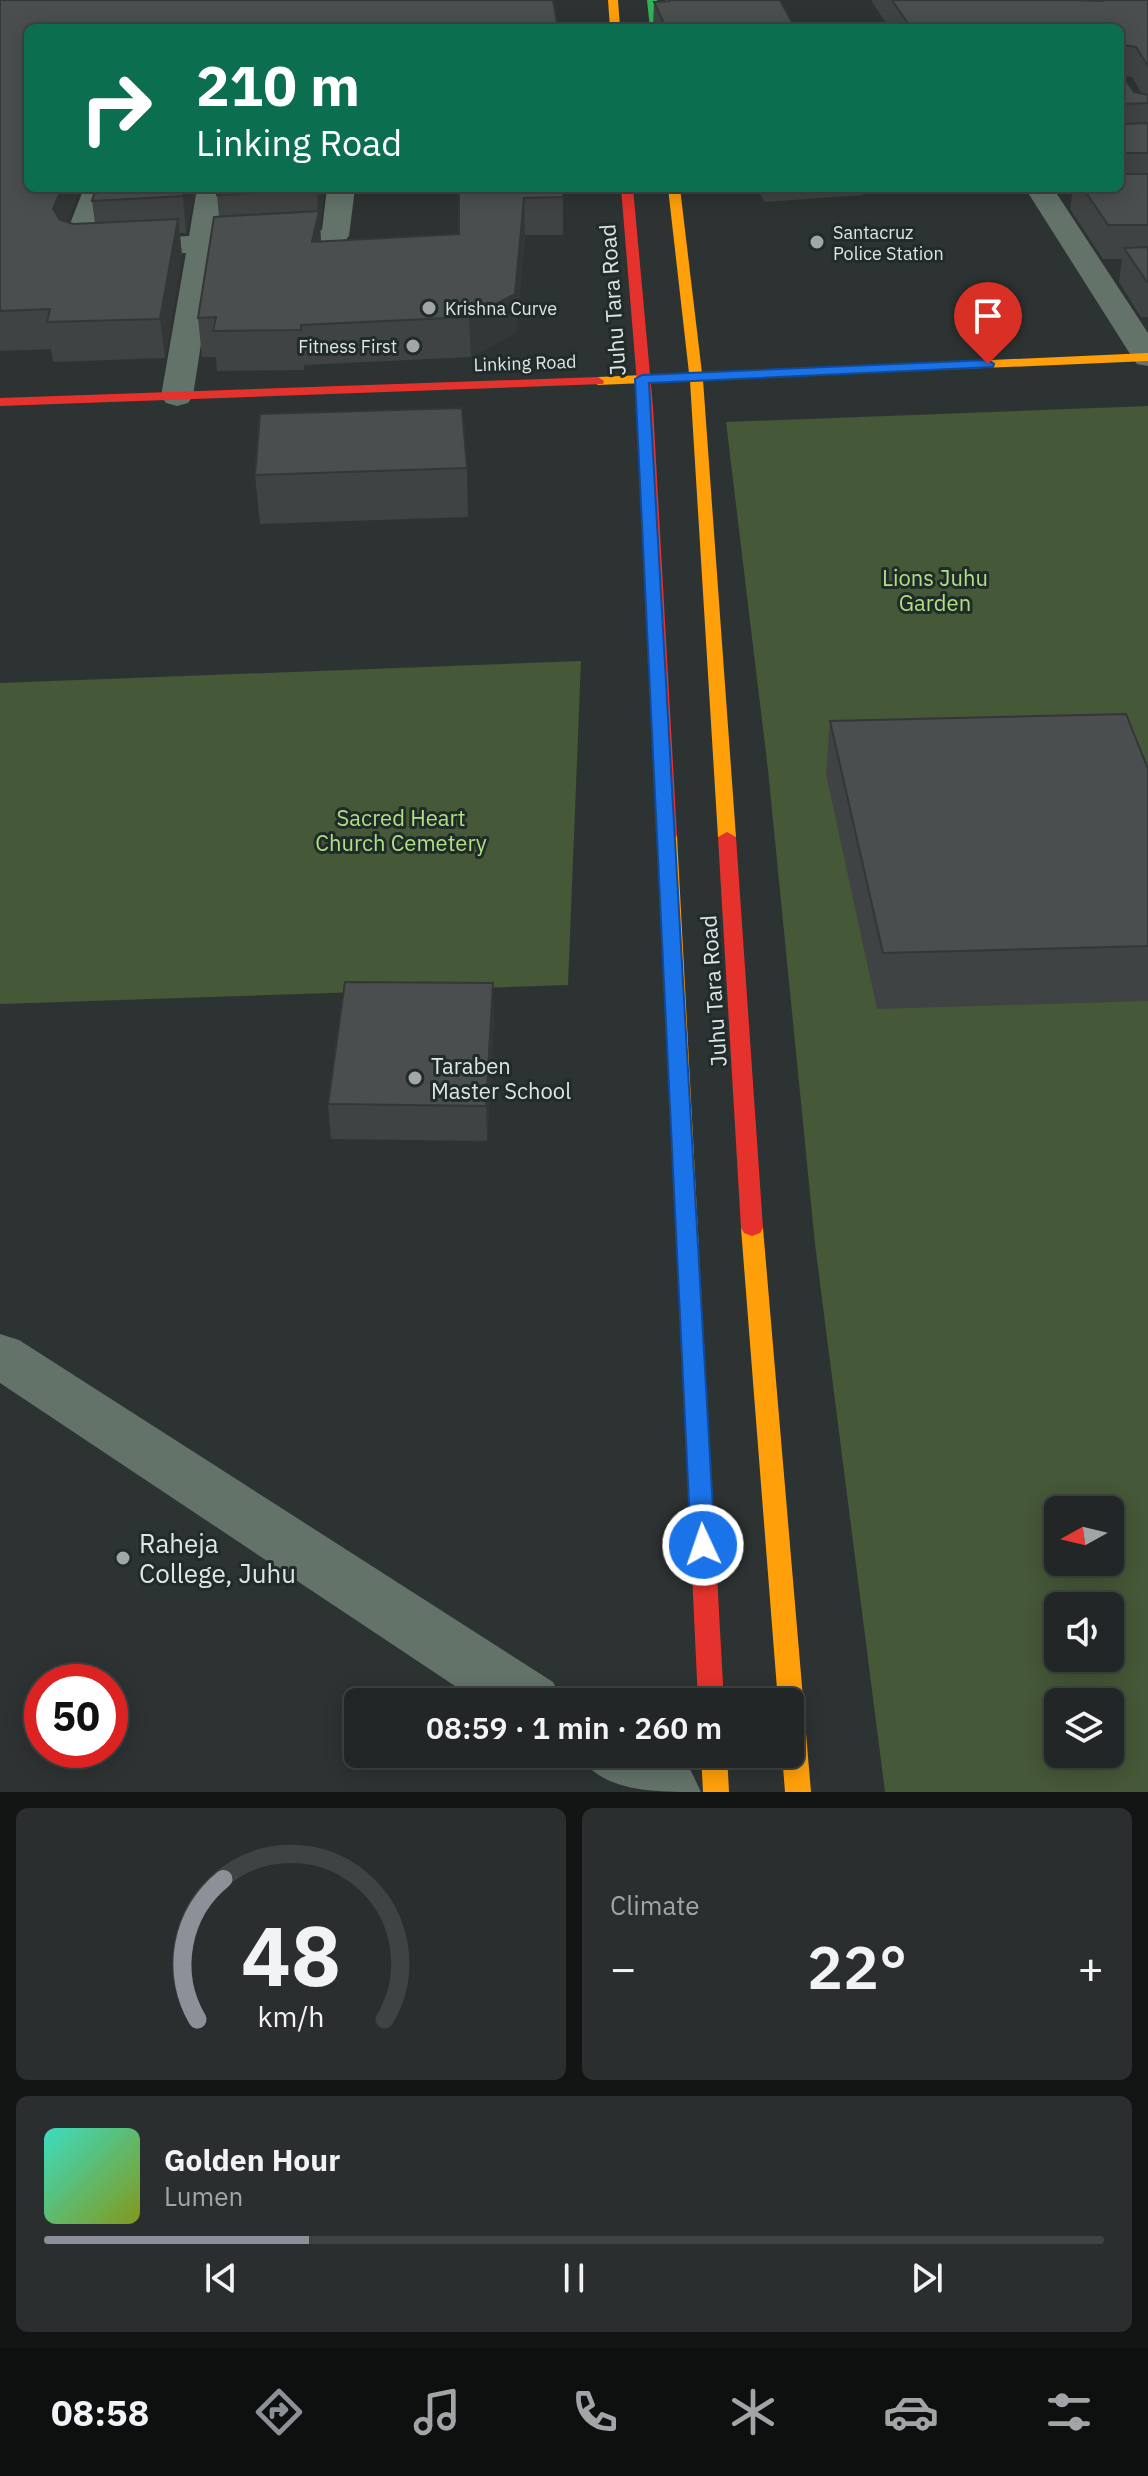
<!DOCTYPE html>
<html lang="en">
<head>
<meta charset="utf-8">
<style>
  body { margin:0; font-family:"IBM Plex Sans",sans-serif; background:#2a2e2e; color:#f1f3f6; height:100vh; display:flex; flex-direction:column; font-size:30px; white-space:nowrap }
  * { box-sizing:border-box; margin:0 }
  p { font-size:26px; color:#a2a5a7 }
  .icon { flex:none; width:44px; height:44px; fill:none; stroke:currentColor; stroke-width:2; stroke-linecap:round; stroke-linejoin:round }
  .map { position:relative; height:1792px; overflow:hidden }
  .drawer { display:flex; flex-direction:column; gap:16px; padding:16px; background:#131515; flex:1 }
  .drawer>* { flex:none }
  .hud { position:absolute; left:24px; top:24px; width:1100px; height:168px; border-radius:12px; box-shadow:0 4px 20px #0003,0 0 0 2px #3f4343; background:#0b6e4f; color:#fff; overflow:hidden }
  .needle { width:52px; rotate:262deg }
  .tools { position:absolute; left:1044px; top:1496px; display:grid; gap:16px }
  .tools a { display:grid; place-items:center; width:80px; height:80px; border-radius:12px; background:#222626; box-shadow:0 4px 20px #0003,0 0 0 2px #3f4343; font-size:40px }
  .speed { position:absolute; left:24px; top:1664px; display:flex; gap:16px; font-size:40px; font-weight:700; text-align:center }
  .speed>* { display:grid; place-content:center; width:104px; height:104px; border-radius:50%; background:#222626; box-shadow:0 4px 20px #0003,0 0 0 2px #3f4343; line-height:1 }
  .speed .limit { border:12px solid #d22; background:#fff; color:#111 }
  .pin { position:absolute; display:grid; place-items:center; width:68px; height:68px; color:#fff; margin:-82px -34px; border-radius:50% 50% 50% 0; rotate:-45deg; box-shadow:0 0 8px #0007 }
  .pin .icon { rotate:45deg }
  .me { position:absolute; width:88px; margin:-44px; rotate:357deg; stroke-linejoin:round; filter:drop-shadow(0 0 6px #0008) }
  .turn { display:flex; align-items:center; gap:28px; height:168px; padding:0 40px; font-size:36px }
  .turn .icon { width:104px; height:104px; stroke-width:2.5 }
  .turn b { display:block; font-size:56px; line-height:68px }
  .big { font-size:60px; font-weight:600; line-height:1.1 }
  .drawer .card { flex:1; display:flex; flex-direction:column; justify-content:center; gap:12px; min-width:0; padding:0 28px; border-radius:12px; background:#2a2e2e }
  .drawer .dial { align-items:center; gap:0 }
  .dial svg { height:208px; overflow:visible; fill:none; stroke:#3f4343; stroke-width:7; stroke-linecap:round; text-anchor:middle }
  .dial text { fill:#f1f3f6; stroke:none }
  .song { display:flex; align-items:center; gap:24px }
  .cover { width:96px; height:96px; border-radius:12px; background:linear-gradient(135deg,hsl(170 70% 55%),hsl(70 70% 35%)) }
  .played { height:8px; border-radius:4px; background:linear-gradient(90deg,#8c9099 25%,#3f4343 25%) }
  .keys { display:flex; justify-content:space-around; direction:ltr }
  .heat { display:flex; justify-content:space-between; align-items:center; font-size:44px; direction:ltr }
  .drawer .tiles { flex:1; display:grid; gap:16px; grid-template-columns:1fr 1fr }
  .card:last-child { grid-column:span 2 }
  .trip { position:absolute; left:344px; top:1688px; width:460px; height:80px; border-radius:12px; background:#222626; box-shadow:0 4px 20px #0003,0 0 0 2px #3f4343; font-weight:600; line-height:80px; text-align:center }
  .tabs { display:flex; height:128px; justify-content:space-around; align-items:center; background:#0e0f0f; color:#a2a5a7 }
  .tabs .icon { width:56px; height:56px }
  .tabs .on { color:#8c9099 }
  .tabs b { font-size:36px; color:#f1f3f6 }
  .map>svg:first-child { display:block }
  .green { fill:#455837; fill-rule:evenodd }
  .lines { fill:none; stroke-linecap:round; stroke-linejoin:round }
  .street { fill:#637369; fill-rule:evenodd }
  .fast { fill:#30b455; fill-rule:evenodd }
  .slow { fill:#ff9f0a; fill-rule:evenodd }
  .jam { fill:#e5322d; fill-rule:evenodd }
  .wall { fill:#404343; fill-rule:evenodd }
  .shaded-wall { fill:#343737 }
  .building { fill:#4a4e4e; stroke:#343737; stroke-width:2 }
  .route { fill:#1a73e8; stroke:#114b97; stroke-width:2 }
  .poi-dot { fill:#a1a7a6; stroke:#212b29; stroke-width:3 }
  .labels { text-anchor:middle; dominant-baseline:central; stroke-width:6; stroke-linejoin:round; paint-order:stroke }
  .far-poi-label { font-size:18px; fill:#dfe5e4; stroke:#212b29; text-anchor:start }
  .far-street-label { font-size:18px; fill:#dfe5e4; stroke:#212b29 }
  .street-label { font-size:22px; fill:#dfe5e4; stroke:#212b29 }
  .park-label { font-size:22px; fill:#ade181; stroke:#212b29 }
  .poi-label { font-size:22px; fill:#dfe5e4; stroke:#212b29; text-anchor:start }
  .near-poi-label { font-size:26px; fill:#dfe5e4; stroke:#212b29; text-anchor:start }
</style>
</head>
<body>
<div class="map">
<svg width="1148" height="1792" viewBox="0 0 1148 1792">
  <rect width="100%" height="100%" fill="#2d3332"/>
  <!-- green -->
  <g class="green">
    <path d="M 1148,406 L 1148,1792 L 885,1792 L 815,1244 L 768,770 L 726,422 ZM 1058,1510 L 1110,1510 L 1110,1562 L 1058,1562 ZM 1058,1606 L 1110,1606 L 1110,1658 L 1058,1658 ZM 1058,1702 L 1110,1702 L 1110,1754 L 1058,1754 Z"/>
    <path d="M 581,661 L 568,985 L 0,1004 L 0,683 Z"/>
  </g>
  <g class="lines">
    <!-- street -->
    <g class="street">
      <path d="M 84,188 L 112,188 L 92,241 L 189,236 L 197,188 L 225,188 L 217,235 L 322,230 L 327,188 L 355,188 L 349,236 L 342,244 L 215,252 L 193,396 L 188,403 L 177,406 L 166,403 L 161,396 L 186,253 L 78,259 L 68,256 L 61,247 Z"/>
      <path d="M 1025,188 L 1053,188 L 1148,333 L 1148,366 L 1137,364 L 1132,357 Z"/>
      <path d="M 0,1334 L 19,1340 L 553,1682 L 563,1702 L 479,1702 L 0,1383 Z"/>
      <path d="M 578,1754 L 665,1754 L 691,1771 L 701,1792 C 651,1792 602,1792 578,1754 Z"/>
    </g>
    <!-- fast -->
    <path class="fast" d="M 647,0 L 657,0 L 660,28 L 650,28 Z"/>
    <!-- slow -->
    <g class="slow">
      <path d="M 608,0 L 618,0 L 620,28 L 610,28 Z"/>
      <path d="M 668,188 L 680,188 L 702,373 L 1148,353 L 1148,361 L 703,380 L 736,837 L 727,842 L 718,837 L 690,381 L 598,385 L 592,381 L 598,377 L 689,373 Z"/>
      <path d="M 668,831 L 677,836 L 699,1251 L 696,1257 L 688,1259 L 680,1257 L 677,1251 L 659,836 Z"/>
      <path d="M 752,1220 L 760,1223 L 763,1228 L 811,1792 L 785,1792 L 782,1754 L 790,1754 L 790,1702 L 778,1702 L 741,1228 L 744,1223 Z"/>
      <path d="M 701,1754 L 727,1754 L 729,1792 L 703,1792 Z"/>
    </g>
    <!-- jam -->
    <g class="jam">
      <path d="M 621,188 L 633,188 L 653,407 L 677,836 L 668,841 L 659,836 L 639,407 Z"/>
      <path d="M 598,377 L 604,381 L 603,384 L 0,406 L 0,398 Z"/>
      <path d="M 727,832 L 736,837 L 763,1228 L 760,1233 L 752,1236 L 744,1233 L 741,1228 L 718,837 Z"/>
      <path d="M 688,1243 L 696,1245 L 699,1251 L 724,1702 L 698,1702 L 677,1251 L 680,1245 Z"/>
    </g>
  </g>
  <!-- wall -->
  <g class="wall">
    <path d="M 0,0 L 28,28 L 68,223 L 73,224 L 95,223 L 92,201 L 196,188 L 186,233 L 180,233 L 182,256 L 165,358 L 53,362 L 51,349 L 0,351 Z"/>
    <path d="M 665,0 L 780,0 L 795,28 L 653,28 L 654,2 L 665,1 Z"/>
    <path d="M 871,0 L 1148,0 L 1148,317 L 1141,317 L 1119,282 L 1122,259 L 1103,259 L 1070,209 L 1073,188 L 1120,188 L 1120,28 L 889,28 ZM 1122,76 L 1132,77 L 1142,94 L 1134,92 Z"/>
    <path d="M 218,188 L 324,188 L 320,225 L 321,241 L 459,234 L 459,188 L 563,188 L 563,235 L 525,235 L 516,333 L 471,357 L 304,365 L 304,370 L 217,371 L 216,357 L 202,357 L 198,318 L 219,217 L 217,195 Z"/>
    <path d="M 756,188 L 862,188 L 862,195 L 765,202 Z"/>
    <path d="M 467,468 L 468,517 L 260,524 L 255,475 Z"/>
    <path d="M 830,721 L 1148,769 L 1148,1001 L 877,1009 L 826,774 Z"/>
    <path d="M 494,1017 L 487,1141 L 331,1139 L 328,1104 Z"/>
  </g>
  <!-- shaded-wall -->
  <g class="shaded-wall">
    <path d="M 62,188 L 81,188 L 58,246 L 53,209 Z"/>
    <path d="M 184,188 L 196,188 L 186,233 L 183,196 Z"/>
    <path d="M 317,188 L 324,188 L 320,225 L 321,248 L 312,242 L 318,212 Z"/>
    <path d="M 524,198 L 525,235 L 516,333 L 471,357 L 469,317 Z"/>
    <path d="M 178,219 L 182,256 L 165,358 L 160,319 Z"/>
    <path d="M 493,983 L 494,1017 L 487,1141 L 486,1106 Z"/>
  </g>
  <!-- building -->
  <g class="building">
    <path d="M 0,0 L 553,0 L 558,28 L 28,28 L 28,188 L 62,188 L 53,209 L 60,220 L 73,224 L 178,219 L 160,319 L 47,322 L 50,309 L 0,311 Z"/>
    <path d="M 670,0 L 780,0 L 795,28 L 666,28 L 654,2 L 670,1 Z"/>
    <path d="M 892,0 L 1074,0 L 1103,1 L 1103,0 L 1148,0 L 1148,66 L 1136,47 L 1122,45 L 1122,75 L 1134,92 L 1148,95 L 1148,103 L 1122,104 L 1122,124 L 1148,123 L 1148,153 L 1120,153 L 1120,28 L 911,28 Z"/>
    <path d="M 1120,174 L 1148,174 L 1148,225 L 1108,225 L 1083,188 L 1120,188 Z"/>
    <path d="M 96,188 L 184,188 L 183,196 L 92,201 Z"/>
    <path d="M 218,188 L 317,188 L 317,190 L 217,195 Z"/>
    <path d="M 459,188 L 563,188 L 563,197 L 524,198 L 515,294 L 469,317 L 301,325 L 301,330 L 213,331 L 216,317 L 198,318 L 214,217 L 319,211 L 312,242 L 459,234 Z"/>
    <path d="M 1148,247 L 1148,282 L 1147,282 L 1124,248 Z"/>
    <path d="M 462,408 L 467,468 L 255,475 L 260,414 Z"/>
    <path d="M 1126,714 L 1148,769 L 1148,946 L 883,953 L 830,721 Z"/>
    <path d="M 345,982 L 493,983 L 486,1106 L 328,1104 Z"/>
  </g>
  <!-- route -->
  <path class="route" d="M 988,360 L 994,364 L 993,367 L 649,383 L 715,1545 L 712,1553 L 703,1556 L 694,1553 L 691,1545 L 635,379 L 642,375 Z"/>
  <!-- markers -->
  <g class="poi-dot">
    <circle cx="817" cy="242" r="8"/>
    <circle cx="429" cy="308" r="8"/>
    <circle cx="413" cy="346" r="8"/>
    <circle cx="415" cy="1078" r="8"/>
    <circle cx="123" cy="1558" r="8"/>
  </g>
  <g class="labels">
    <!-- far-poi labels -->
    <g class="far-poi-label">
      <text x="833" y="232">Santacruz<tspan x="833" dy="21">Police Station</tspan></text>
      <text x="445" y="308">Krishna Curve</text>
      <text x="397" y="346" text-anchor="end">Fitness First</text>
    </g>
    <!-- far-street labels -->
    <g class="far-street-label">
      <text transform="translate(525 363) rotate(-2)">Linking Road</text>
    </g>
    <!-- street labels -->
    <g class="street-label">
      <text transform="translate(612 300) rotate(-94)">Juhu Tara Road</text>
      <text transform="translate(713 991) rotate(-94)">Juhu Tara Road</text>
    </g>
    <!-- park labels -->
    <g class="park-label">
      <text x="935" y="577">Lions Juhu<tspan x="935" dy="25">Garden</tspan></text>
      <text x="401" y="817">Sacred Heart<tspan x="401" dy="25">Church Cemetery</tspan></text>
    </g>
    <!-- poi labels -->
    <g class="poi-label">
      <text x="431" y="1065">Taraben<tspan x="431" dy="25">Master School</tspan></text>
    </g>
    <!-- near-poi labels -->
    <g class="near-poi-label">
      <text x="139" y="1543">Raheja<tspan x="139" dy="30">College, Juhu</tspan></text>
    </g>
  </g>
</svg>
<div class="tools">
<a><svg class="needle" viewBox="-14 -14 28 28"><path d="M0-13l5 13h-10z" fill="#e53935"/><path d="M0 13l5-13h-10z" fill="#a2a5a7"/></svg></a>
<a><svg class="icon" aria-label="sound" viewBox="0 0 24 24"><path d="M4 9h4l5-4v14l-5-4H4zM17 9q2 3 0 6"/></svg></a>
<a><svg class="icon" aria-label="layers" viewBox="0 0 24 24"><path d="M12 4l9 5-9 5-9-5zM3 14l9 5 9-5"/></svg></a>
</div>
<div class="speed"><div class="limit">50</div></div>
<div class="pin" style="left:988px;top:364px;background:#d93025"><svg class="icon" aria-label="arrive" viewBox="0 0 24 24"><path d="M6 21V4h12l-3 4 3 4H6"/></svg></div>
<svg class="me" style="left:703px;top:1545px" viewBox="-20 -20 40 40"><circle r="17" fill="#1a73e8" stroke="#fff" stroke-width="3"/><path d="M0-11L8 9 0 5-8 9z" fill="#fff"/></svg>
<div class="trip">08:59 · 1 min · 260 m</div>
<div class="hud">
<div class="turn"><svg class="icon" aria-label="right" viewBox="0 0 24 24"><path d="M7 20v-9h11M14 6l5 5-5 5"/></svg><div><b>210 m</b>Linking Road</div></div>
</div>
</div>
<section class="drawer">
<div class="tiles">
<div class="card dial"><svg viewBox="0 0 100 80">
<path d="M14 69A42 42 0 1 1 86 69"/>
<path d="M14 69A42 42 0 0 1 24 15" stroke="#8c9099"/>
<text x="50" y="56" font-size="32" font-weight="700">48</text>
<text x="50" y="72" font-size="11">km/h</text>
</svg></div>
<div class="card"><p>Climate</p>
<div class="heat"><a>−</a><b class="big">22°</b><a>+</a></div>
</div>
<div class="card">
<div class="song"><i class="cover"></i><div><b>Golden Hour</b><p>Lumen</p></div></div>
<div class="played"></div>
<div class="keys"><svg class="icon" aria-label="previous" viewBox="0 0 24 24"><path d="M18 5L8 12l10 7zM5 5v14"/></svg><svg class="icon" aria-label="pause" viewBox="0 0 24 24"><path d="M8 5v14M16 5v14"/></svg><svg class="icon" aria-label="next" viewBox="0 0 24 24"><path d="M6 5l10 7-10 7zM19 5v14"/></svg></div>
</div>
</div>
</section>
<nav class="tabs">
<b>08:58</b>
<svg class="icon on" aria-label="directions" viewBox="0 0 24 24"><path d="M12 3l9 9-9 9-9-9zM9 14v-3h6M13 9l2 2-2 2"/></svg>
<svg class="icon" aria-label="music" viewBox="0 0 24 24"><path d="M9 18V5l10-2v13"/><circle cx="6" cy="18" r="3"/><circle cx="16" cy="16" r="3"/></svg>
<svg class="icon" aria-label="phone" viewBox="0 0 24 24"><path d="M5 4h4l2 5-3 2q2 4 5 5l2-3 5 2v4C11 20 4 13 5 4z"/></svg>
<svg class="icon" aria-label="climate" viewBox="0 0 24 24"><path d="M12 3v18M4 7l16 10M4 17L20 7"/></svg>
<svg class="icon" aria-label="car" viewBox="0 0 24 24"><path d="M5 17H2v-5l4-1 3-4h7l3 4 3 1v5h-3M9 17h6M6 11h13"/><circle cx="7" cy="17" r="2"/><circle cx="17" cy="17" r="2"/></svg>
<svg class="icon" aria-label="filters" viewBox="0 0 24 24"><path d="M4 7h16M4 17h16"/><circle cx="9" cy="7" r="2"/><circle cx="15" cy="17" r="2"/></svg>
</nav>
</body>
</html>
